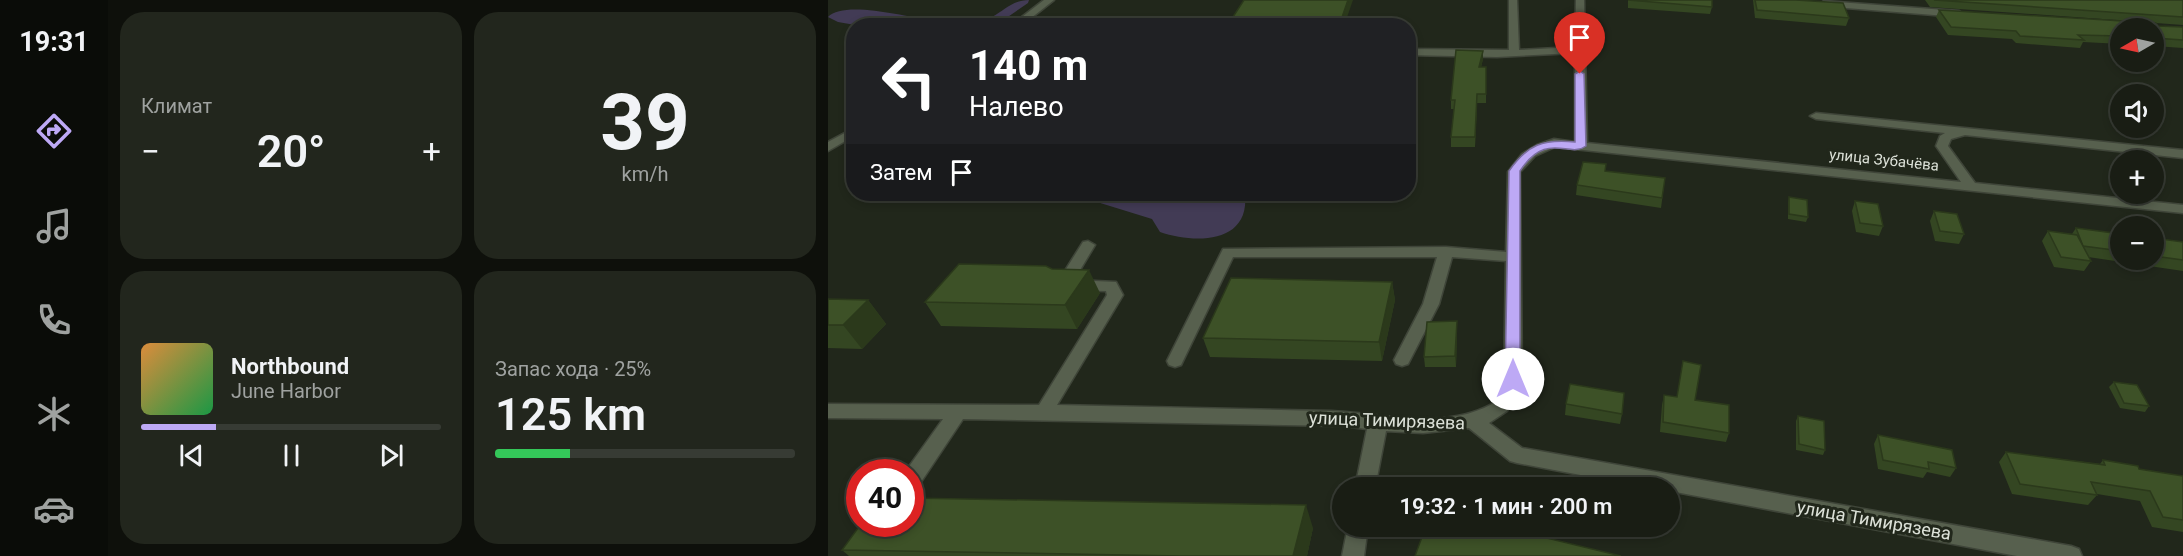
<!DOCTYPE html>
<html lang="ru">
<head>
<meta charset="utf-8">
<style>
  body { margin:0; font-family:Roboto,sans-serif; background:#22261d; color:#f1f3f6; height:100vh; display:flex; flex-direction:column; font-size:22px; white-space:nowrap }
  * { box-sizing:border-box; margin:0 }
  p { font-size:20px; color:#9fa2a0 }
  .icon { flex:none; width:33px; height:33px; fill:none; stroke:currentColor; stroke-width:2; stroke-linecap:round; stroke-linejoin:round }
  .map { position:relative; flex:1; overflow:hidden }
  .side { display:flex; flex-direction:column; gap:12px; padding:12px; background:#0e100b; width:720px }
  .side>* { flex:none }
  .hud { position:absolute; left:18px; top:18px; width:570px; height:183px; border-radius:24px; box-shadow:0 3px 9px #0003,0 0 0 2px #373b34; background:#202124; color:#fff; overflow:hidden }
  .needle { width:39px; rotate:261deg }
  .buttons { position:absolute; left:1282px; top:18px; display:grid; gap:12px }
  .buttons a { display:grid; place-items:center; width:54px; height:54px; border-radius:50%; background:#191d14; box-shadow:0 3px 9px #0003,0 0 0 2px #373b34; font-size:30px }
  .speed { position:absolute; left:18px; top:459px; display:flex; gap:12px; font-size:30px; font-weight:700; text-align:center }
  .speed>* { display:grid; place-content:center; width:78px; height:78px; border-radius:50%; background:#191d14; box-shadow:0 3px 9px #0003,0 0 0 2px #373b34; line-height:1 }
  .speed .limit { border:9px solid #d22; background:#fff; color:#111 }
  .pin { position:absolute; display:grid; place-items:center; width:51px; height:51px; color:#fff; margin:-62px -26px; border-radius:50% 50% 50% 0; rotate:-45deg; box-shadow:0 0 6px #0007 }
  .pin .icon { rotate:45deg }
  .me { position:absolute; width:66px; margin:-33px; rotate:0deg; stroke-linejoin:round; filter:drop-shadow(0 0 4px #0008) }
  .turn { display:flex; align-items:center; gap:21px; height:126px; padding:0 24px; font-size:27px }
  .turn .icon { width:78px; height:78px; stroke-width:2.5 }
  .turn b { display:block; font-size:42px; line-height:51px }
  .then { display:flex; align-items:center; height:57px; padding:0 24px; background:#0003; gap:12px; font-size:22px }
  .big { font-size:45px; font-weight:600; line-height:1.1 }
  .side .card { flex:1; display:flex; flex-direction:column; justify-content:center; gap:9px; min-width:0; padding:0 21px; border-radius:24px; background:#22261d }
  .side .dial { align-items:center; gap:0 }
  .dial b { font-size:78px; line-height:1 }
  .song { display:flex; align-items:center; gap:18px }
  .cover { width:72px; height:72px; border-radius:9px; background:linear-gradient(135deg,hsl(30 70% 55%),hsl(140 70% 35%)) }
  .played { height:6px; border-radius:3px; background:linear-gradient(90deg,#bda9f5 25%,#373b34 25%) }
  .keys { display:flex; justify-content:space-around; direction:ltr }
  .heat { display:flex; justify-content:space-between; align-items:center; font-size:33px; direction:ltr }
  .charge { height:9px; border-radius:4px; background:linear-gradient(90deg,#34c759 25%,#373b34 0) }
  .side .tiles { flex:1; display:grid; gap:12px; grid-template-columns:repeat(2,1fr) }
  .trip { position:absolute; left:504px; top:477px; width:348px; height:60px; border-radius:30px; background:#191d14; box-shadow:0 3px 9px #0003,0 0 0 2px #373b34; font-weight:600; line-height:60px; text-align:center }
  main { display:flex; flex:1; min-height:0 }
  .tab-bar { display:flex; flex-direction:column; width:108px; justify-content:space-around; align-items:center; background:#0a0c08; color:#9fa2a0 }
  .tab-bar .icon { width:42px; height:42px }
  .tab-bar .on { color:#bda9f5 }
  .tab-bar b { font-size:27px; color:#f1f3f6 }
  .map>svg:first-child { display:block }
  .green { fill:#423b55 }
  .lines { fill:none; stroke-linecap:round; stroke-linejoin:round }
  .minor-casing { stroke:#3f4539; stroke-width:3 }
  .minor { fill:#57604e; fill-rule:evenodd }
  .wall { fill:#344622 }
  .shaded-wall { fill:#2b391b }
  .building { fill:#3d5127; stroke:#2b391b; stroke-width:1.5 }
  .route { fill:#bda9f5; stroke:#7b6e9f; stroke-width:1.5 }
  .labels { text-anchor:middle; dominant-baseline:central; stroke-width:6; stroke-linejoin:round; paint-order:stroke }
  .street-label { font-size:15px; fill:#dce1d8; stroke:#21271b }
  .near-street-label { font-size:18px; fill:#dce1d8; stroke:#21271b }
</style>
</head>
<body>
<main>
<nav class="tab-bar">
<b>19:31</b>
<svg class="icon on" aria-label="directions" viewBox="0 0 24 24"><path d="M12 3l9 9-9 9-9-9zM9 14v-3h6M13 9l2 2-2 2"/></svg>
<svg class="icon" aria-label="music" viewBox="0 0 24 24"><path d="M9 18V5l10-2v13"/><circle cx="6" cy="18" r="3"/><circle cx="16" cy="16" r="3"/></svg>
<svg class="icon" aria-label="phone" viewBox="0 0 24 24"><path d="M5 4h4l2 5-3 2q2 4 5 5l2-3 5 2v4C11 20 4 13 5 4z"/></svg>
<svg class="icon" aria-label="climate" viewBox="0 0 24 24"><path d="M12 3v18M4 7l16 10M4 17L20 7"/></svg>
<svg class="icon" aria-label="car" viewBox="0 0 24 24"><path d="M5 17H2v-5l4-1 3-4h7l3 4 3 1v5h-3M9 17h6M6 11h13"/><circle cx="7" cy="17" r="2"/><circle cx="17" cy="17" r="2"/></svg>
</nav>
<section class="side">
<div class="tiles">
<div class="card"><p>Климат</p>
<div class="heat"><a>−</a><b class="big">20°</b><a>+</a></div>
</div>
<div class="card dial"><b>39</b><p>km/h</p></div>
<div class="card">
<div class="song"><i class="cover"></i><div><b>Northbound</b><p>June Harbor</p></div></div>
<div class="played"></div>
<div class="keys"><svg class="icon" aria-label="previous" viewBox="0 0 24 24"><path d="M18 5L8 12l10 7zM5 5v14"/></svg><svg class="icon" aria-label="pause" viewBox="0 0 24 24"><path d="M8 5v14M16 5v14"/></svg><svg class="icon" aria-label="next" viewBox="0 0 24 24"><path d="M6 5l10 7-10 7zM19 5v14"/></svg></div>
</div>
<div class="card"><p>Запас хода · 25%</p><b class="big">125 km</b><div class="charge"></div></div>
</div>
</section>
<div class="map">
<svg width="1355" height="556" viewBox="0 0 1355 556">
  <rect width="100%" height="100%" fill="#21271b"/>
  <!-- green -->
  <g class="green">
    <path d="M 201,0 L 200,3 L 168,25 L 27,25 L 10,22 L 0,17 C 16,0 77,17 99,19 C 120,22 145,26 164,17 C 177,10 185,0 201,0 Z"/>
    <path d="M 267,194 L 417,194 C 422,244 367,244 332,232 L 324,219 L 269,202 Z"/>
  </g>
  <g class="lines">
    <!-- minor casing -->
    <g class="minor-casing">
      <g id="minor">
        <path d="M 216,0 L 226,0 L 193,26 L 182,26 Z"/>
        <path d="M 681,0 L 689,0 L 691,50 L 747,47 L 748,0 L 756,0 L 759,143 L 1133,182 L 1108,146 L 1112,136 L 1117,133 L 988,119 L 982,116 L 988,113 L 1355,150 L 1355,158 L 1137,135 L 1123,139 L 1120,146 L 1147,183 L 1355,205 L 1355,213 L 727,147 L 707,156 L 692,172 L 694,379 L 679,411 L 661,423 L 694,448 L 1243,546 L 1251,549 L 1254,556 L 1189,556 L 842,491 L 842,488 L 821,488 L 689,463 L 682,461 L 641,428 L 595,433 L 558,431 L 547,488 L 527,488 L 539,429 L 514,426 L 135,419 L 89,488 L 82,490 L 82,472 L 77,472 L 115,419 L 0,418 L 0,404 L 211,405 L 279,295 L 278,291 L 236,290 L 228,285 L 255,242 L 260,241 L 267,245 L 246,280 L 288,282 L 295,295 L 229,405 C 321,407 412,409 503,411 C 555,413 614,431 664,404 L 676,379 L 678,261 L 624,257 L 611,304 L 580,364 L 574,366 L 568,364 L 566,360 L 595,304 L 609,257 L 405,257 L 353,365 L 347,367 L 341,365 L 339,361 L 395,249 L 618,247 L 678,252 L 680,172 L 694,154 L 709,145 L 726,139 L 747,142 L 747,53 L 669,57 L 580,55 L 580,49 L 681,50 Z"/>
        <path d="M 996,1 L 1131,11 L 1135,14 L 1131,17 L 993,6 L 992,4 Z"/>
        <path d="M 26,128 L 26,136 L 0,151 L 0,142 Z"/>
        <path d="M 520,526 L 540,526 L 536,556 L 514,556 Z"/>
      </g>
    </g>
    <!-- minor -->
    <use href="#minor" class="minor"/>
  </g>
  <!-- wall -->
  <g class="wall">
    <path d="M 800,0 L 884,0 L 884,7 L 882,14 L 800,8 Z"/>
    <path d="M 925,0 L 927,0 L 1021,18 L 1018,26 L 927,18 Z"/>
    <path d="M 1097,0 L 1355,0 L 1355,25 L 1328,23 L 1330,26 L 1355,27 L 1355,48 L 1326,46 L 1326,28 L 1293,28 L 1293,44 L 1255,42 L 1252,48 L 1188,43 L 1184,39 L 1120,35 L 1108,17 L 1111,10 L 1317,22 L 1102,7 Z"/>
    <path d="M 655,59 L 653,67 L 658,67 L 658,103 L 649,103 L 647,147 L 623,147 L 623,137 L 626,109 L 623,109 L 623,100 Z"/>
    <path d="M 778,164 L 777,171 L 837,178 L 833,208 L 748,195 L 749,185 Z"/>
    <path d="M 961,197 L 980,217 L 978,222 L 960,219 L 960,202 Z"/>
    <path d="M 1027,201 L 1055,226 L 1051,236 L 1028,232 L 1024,211 Z"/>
    <path d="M 1106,211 L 1136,234 L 1131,244 L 1107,241 L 1102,221 Z"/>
    <path d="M 1248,228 L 1293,234 L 1293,260 L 1326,260 L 1326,238 L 1355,242 L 1355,271 L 1260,257 L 1263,261 L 1256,271 L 1226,267 L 1214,241 L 1220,231 L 1244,234 Z"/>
    <path d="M 564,282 L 567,300 L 554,361 L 382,357 L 375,338 Z"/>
    <path d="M 272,293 L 249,329 L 113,326 L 97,302 Z"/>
    <path d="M 0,299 L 40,300 L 58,324 L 34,349 L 0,348 Z"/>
    <path d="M 629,321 L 629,332 L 628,367 L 597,367 L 596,357 Z"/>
    <path d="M 1286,382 L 1321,406 L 1317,412 L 1292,408 L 1281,387 Z"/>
    <path d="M 836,395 L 867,400 L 901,433 L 898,442 L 832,432 L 834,405 Z"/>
    <path d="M 738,404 L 794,414 L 792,424 L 737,415 Z"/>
    <path d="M 970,416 L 997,450 L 995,455 L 968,450 L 968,421 Z"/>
    <path d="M 1050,435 L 1128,468 L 1122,477 L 1099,472 L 1095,478 L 1050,469 L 1046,444 Z"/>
    <path d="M 1178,452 L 1272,464 L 1275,460 L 1311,469 L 1355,476 L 1355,532 L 1324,527 L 1312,501 L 1269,494 L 1269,495 L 1260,505 L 1184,494 L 1171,462 Z"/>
    <path d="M 485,528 L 479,556 L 21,556 L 14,550 Z"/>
  </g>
  <!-- shaded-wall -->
  <g class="shaded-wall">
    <path d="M 520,0 L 525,0 L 516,26 L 511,26 Z"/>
    <path d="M 655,51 L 655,59 L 651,76 L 651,67 Z"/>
    <path d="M 649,94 L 649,103 L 647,147 L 647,137 Z"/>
    <path d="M 261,270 L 272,293 L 249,329 L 237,305 Z"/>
    <path d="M 564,282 L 567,300 L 554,361 L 551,342 Z"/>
    <path d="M 40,300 L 58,324 L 34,349 L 15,325 Z"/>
    <path d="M 629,321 L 629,332 L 628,367 L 627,356 Z"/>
    <path d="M 478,505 L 485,528 L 479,556 L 465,556 Z"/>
  </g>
  <!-- building -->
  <g class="building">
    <path d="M 416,0 L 520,0 L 511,26 L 399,26 Z"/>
    <path d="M 800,0 L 884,0 L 884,7 Z"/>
    <path d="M 927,0 L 968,0 L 1015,3 L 1021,18 L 929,10 Z"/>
    <path d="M 1106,0 L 1355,0 L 1355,17 Z"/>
    <path d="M 1111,10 L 1328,23 L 1330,26 L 1355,27 L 1355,40 L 1326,38 L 1326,28 L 1293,28 L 1293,36 L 1250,35 L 1256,40 L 1192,36 L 1188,31 L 1123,27 Z"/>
    <path d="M 628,50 L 655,51 L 651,67 L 658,67 L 658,94 L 649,94 L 647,137 L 623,137 L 627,100 L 623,100 Z"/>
    <path d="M 755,162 L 778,164 L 777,171 L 837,178 L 834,198 L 749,185 Z"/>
    <path d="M 961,197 L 979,200 L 980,217 L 961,214 Z"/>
    <path d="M 1027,201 L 1050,204 L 1055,226 L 1032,223 Z"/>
    <path d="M 1106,211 L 1129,214 L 1136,234 L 1112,231 Z"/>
    <path d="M 1248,228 L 1293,234 L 1293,251 L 1255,246 Z"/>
    <path d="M 1220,231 L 1249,235 L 1263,261 L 1233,257 Z"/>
    <path d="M 1326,238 L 1355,242 L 1355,260 L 1326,256 Z"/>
    <path d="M 131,264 L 218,266 L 224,269 L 261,270 L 237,305 L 97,302 Z"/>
    <path d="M 403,278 L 564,282 L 551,342 L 375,338 Z"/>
    <path d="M 0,299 L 40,300 L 15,325 L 0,325 Z"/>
    <path d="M 629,321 L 627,356 L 596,357 L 599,322 Z"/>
    <path d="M 855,361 L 873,365 L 867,400 L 901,405 L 901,433 L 835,422 L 836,395 L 849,397 Z"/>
    <path d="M 1286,382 L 1309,385 L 1321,406 L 1296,403 Z"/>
    <path d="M 742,384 L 796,393 L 794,414 L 738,404 Z"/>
    <path d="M 970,416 L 996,421 L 997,450 L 971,444 Z"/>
    <path d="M 1050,435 L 1124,450 L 1128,468 L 1100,462 L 1101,469 L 1055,460 Z"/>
    <path d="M 1178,452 L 1277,465 L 1275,460 L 1310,466 L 1311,469 L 1355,476 L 1355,520 L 1335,517 L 1322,491 L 1263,482 L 1269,495 L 1192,484 Z"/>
    <path d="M 82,498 L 478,505 L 465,556 L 352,556 L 14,550 L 33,524 L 82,524 Z"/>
    <path d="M 598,526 L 669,526 L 793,556 L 587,556 Z"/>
  </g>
  <!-- route -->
  <path class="route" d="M 752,71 L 756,74 L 758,146 C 741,159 719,130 692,171 L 692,379 L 690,384 L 679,384 L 677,379 L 681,171 C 700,144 715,139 747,142 L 747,74 Z"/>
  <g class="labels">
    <!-- street labels -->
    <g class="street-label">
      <text transform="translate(1056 160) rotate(6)">улица Зубачёва</text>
    </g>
    <!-- near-street labels -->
    <g class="near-street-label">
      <text transform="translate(559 420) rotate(2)">улица Тимирязева</text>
      <text transform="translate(1046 520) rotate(10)">улица Тимирязева</text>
    </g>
  </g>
</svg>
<div class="buttons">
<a><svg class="needle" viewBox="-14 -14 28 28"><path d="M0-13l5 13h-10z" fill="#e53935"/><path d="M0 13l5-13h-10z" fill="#9fa2a0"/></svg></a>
<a><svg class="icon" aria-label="sound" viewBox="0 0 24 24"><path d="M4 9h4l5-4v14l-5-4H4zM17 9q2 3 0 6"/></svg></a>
<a>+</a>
<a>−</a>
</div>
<div class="speed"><div class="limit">40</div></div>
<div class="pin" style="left:752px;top:74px;background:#d93025"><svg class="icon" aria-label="arrive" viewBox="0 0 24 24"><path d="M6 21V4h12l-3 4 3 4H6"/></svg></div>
<svg class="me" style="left:685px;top:379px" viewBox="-20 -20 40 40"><circle r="19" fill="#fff"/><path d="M0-13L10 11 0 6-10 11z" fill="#bda9f5"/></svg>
<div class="trip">19:32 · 1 мин · 200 m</div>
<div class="hud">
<div class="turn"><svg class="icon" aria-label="left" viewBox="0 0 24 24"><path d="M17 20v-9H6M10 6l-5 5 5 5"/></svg><div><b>140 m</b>Налево</div></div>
<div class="then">Затем<svg class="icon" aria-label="arrive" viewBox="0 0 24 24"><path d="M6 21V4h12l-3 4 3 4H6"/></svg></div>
</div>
</div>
</main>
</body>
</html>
